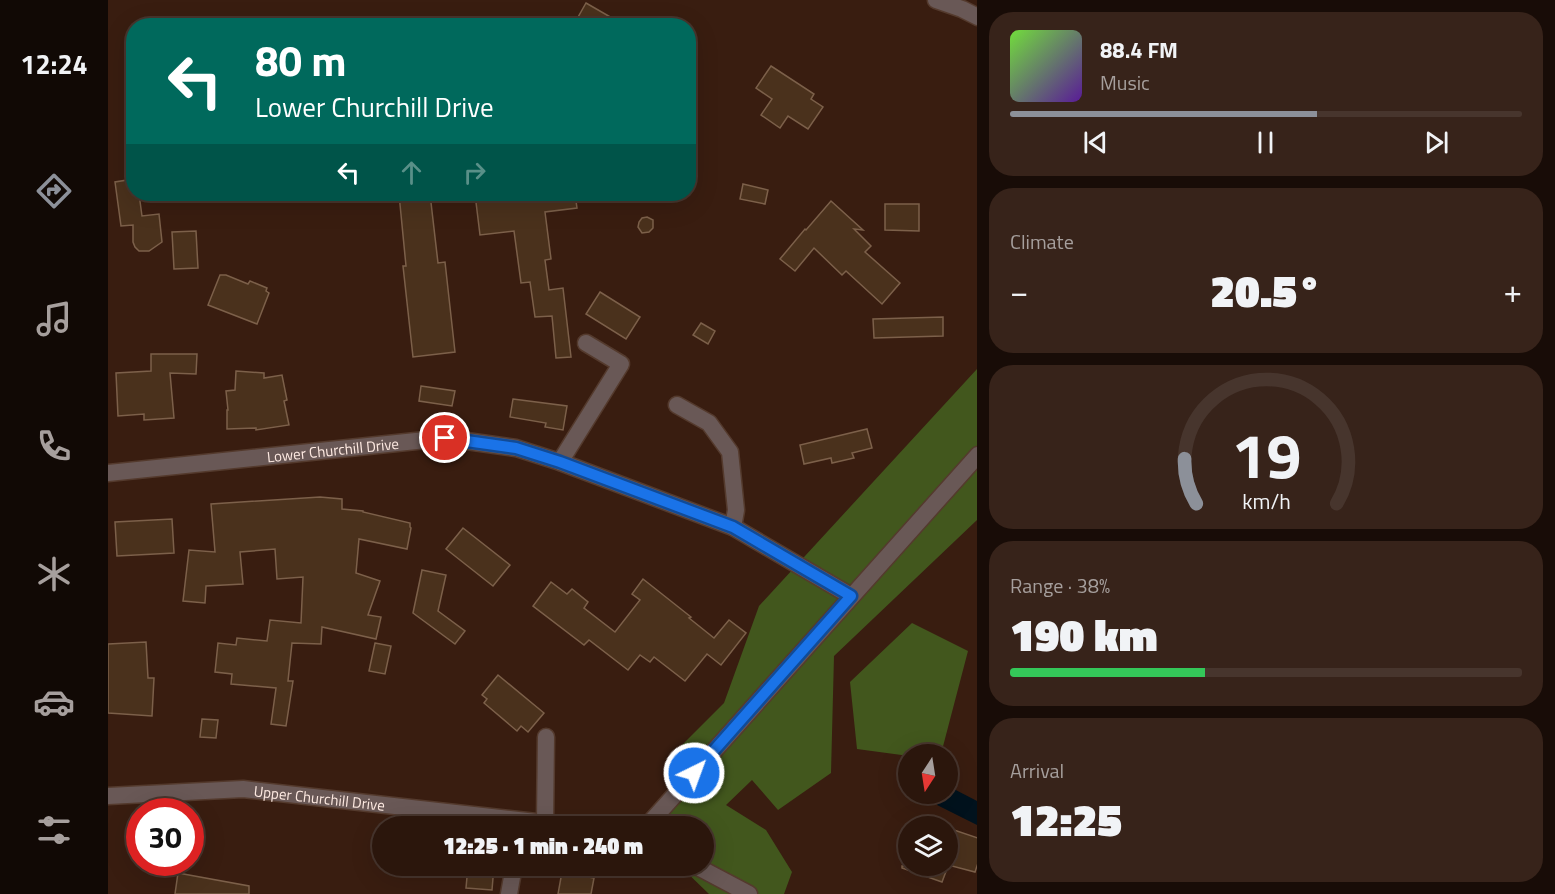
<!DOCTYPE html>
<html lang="en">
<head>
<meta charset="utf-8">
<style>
  body { margin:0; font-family:"Titillium Web",sans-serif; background:#37231a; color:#f1f3f6; height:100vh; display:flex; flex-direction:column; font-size:22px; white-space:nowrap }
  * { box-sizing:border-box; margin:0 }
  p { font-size:20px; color:#a69f9d }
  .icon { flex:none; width:33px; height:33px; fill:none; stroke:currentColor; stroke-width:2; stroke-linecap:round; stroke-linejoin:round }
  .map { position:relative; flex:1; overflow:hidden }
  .drawer { display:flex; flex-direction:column; gap:12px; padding:12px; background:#180c07; width:578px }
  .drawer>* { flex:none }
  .hud { position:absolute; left:18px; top:18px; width:570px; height:183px; border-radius:24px; box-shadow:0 6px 24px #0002,0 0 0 2px #47352d; background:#00695c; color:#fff; overflow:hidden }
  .needle { width:39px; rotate:192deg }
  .tools { position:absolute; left:790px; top:744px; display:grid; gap:12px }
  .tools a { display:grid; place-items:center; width:60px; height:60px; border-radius:50%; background:#2b160c; box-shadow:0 6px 24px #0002,0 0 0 2px #47352d; font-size:30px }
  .speed { position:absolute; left:18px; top:798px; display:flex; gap:12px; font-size:30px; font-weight:700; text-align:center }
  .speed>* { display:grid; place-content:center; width:78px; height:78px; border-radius:50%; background:#2b160c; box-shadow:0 6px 24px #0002,0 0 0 2px #47352d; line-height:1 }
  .speed .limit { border:9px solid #d22; background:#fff; color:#111 }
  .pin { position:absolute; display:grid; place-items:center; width:51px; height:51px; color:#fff; margin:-26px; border:3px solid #fff; border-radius:50%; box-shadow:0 2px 6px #0007 }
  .me { position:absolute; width:66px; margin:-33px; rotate:42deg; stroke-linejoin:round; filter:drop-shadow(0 0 4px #0008) }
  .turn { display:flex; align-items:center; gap:21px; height:126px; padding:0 30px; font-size:27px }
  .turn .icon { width:78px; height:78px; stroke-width:2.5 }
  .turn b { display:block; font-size:42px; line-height:51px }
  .lanes { display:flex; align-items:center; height:57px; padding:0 30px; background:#0003; justify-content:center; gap:30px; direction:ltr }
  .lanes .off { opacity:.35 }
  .big { font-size:45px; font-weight:800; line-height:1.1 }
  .drawer .widget { flex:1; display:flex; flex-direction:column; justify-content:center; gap:9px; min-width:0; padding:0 21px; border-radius:24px; background:#37231a }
  .drawer .dial { align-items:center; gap:0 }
  .dial svg { height:156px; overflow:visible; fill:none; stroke:#47352d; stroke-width:7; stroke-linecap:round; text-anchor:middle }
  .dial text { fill:#f1f3f6; stroke:none }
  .song { display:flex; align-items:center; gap:18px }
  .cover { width:72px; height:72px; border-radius:9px; background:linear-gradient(135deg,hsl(100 70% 55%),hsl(270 70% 35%)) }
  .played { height:6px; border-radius:3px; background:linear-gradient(90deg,#8c9099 60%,#47352d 60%) }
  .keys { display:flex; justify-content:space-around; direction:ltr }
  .heat { display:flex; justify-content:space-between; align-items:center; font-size:33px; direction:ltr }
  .charge { height:9px; border-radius:4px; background:linear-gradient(90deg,#34c759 38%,#47352d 0) }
  .trip { position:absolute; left:264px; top:816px; width:342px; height:60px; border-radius:30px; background:#2b160c; box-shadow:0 6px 24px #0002,0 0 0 2px #47352d; font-weight:800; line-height:60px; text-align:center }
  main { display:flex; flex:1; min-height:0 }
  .menu { display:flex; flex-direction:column; width:108px; justify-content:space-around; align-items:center; background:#110905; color:#a69f9d }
  .menu .icon { width:42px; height:42px }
  .menu .on { color:#8c9099 }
  .menu b { font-size:27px; color:#f1f3f6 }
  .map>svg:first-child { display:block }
  .forest { fill:#42571d }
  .water { fill:#01121d }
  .building { fill:#4a311c; stroke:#7c604a; stroke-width:1.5 }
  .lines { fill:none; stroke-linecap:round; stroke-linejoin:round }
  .minor-casing { stroke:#543a2d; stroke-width:19 }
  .tertiary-casing { stroke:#543a2d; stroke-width:19 }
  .minor { stroke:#695856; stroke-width:16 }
  .tertiary { stroke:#695856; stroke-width:16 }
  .route-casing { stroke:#114b97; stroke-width:15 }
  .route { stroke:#1a73e8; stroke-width:10 }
  .labels { text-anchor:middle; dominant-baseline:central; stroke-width:6; stroke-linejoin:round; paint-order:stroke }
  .street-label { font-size:15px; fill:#fde9e1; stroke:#2f1307 }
</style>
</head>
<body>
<main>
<nav class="menu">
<b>12:24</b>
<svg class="icon on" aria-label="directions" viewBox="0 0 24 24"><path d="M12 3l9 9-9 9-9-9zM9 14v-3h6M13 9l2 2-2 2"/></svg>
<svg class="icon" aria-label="music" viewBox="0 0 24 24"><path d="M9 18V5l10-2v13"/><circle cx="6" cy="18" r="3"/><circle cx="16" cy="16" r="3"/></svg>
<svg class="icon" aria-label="phone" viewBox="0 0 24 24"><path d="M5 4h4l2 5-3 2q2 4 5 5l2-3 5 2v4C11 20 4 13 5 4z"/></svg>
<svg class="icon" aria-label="climate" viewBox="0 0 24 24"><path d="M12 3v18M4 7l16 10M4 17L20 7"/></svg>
<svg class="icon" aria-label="car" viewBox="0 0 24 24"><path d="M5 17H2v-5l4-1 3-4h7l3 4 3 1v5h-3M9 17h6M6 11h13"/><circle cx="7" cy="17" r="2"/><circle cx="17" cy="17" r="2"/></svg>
<svg class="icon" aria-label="filters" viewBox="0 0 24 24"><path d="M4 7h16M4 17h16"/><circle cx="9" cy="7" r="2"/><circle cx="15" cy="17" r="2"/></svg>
</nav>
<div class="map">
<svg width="870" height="894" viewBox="0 0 870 894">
  <rect width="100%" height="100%" fill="#391d10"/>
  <!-- forest -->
  <g class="forest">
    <path d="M 869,369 L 869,520 L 726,656 L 723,773 L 670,810 L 644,780 L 618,805 L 658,830 L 684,872 L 676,894 L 601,894 L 572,866 L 596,866 L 596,826 L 560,826 L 567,752 L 616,703 L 651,606 Z"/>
    <path d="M 804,623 L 860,651 L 833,754 L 801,754 L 801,756 L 749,749 L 742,682 Z"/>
  </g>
  <!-- water -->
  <path class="water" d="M 840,786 L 869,801 L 869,825 L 829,805 L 835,794 L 840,794 Z"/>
  <!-- building -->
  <g class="building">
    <path d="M 478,3 L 518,26 L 465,26 Z"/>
    <path d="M 663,66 L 706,94 L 703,99 L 715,107 L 700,129 L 680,116 L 672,128 L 653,115 L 664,99 L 648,88 Z"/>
    <path d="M 26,179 L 26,194 L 31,194 L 34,216 L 51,214 L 54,242 L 41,251 L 31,251 L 27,247 L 25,242 L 25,225 L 13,226 L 7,182 Z"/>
    <path d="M 635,184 L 660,190 L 657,204 L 632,199 Z"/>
    <path d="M 291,194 L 322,194 L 330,263 L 337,262 L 347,352 L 305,357 L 295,266 L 298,266 Z"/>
    <path d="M 367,194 L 467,194 L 469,208 L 437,212 L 443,259 L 437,260 L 441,290 L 455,288 L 463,357 L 448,358 L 444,316 L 427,317 L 422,282 L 413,283 L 406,231 L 372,235 Z"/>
    <path d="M 723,201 L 755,230 L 746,229 L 763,246 L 757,252 L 792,283 L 774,304 L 738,271 L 734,275 L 706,248 L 687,271 L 672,259 L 697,229 L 698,230 Z"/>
    <path d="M 777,204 L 811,204 L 811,231 L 777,230 Z"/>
    <path d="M 539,217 L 545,220 L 545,228 L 541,232 L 534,233 L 530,227 L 531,222 L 534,218 Z"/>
    <path d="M 88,231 L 90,268 L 66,269 L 64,232 Z"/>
    <path d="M 112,275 L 118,275 L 140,284 L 142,281 L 159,288 L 158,291 L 161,293 L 149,324 L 100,305 Z"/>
    <path d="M 492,292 L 532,317 L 518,339 L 478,314 Z"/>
    <path d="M 835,317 L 835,336 L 766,338 L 765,319 Z"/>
    <path d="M 593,323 L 607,331 L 600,344 L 585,335 Z"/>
    <path d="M 43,354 L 89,354 L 88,374 L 62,373 L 66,418 L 36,420 L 36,414 L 10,416 L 8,373 L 43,371 Z"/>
    <path d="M 128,371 L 156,373 L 156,378 L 174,375 L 179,400 L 176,401 L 181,425 L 148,430 L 148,428 L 119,429 L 119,410 L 120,410 L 118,391 L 127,390 Z"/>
    <path d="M 313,386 L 347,391 L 344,406 L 311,401 Z"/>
    <path d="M 405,399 L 459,406 L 455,430 L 437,427 L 438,423 L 402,417 Z"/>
    <path d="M 759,429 L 764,448 L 744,453 L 746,458 L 724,463 L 723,458 L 696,464 L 692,445 Z"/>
    <path d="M 212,497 L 234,499 L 234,509 L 255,511 L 255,512 L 302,523 L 302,527 L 303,528 L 299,549 L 251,539 L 248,573 L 272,581 L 260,615 L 273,617 L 268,639 L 214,627 L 213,644 L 184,643 L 180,681 L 185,681 L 178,726 L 163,724 L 168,688 L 123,684 L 124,674 L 107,672 L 110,643 L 128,645 L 129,638 L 159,641 L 162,620 L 193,623 L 195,577 L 169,579 L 167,549 L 132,552 L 135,584 L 98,586 L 97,603 L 75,601 L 81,550 L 107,552 L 103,504 Z"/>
    <path d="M 64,519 L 66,553 L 9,556 L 7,522 Z"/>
    <path d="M 355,528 L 402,565 L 385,586 L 338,549 Z"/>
    <path d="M 314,570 L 338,575 L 330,611 L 357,631 L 347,644 L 305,613 Z"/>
    <path d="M 535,579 L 583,617 L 581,618 L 606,638 L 621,620 L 638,633 L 613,665 L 599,654 L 577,681 L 546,657 L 542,662 L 532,655 L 520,670 L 481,640 L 476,645 L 425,606 L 443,582 L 459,594 L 464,589 L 480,602 L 476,608 L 507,632 L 532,600 L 524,594 Z"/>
    <path d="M 38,642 L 40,678 L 46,678 L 44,716 L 0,713 L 0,644 Z"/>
    <path d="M 267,643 L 283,646 L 277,674 L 261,671 Z"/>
    <path d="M 390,675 L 436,713 L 420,732 L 413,726 L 409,731 L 376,703 L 379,699 L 374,695 Z"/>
    <path d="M 94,719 L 110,720 L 108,738 L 92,737 Z"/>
    <path d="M 840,828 L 870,838 L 870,863 L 867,872 L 840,865 Z"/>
    <path d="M 360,866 L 386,866 L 384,890 L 358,888 Z"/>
    <path d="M 794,866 L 840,866 L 834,882 L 794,868 Z"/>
    <path d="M 454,872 L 486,878 L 483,894 L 450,894 Z"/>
    <path d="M 70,873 L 141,886 L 141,894 L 67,894 Z"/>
  </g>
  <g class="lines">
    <!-- minor casing -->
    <g class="minor-casing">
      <g id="minor">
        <path d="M 569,405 L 601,423 L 622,452 L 628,510 L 625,527"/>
        <path d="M 452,462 L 513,364 L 478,343"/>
        <path id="s1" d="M 0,473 L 337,438 L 408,448 L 452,462 L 625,527 L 743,596"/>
        <path id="s2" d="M 0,796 L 135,789 L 437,823 L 456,826"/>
        <path d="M 437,823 L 438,737"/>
        <path d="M 539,826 L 870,455"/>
        <path d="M 588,866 L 641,894"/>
        <path d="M 401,894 L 406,866"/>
      </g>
    </g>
    <!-- tertiary casing -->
    <g class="tertiary-casing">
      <path id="tertiary" d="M 828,0 L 854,9 L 870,17"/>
    </g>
    <!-- minor -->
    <use href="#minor" class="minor"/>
    <!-- tertiary -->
    <use href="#tertiary" class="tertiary"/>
  </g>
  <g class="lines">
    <!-- route casing -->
    <g class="route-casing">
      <path id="route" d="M 337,438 L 408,448 L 452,462 L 625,527 L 743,596 L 586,773"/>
    </g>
    <!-- route -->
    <use href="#route" class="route"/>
  </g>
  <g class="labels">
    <!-- street labels -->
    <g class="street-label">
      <text stroke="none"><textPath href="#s1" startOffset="226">Lower Churchill Drive</textPath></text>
      <text stroke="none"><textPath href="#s2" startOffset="212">Upper Churchill Drive</textPath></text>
    </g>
  </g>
</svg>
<div class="tools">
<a><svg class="needle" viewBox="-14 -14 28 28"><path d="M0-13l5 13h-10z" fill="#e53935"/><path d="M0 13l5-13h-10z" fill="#a69f9d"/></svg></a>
<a><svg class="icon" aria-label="layers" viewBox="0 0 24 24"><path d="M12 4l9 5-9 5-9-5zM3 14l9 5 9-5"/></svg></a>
</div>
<div class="speed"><div class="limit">30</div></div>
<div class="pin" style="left:337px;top:438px;background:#d93025"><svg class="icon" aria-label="arrive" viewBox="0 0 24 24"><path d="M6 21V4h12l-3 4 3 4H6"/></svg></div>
<svg class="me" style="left:586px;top:773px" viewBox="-20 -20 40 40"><circle r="17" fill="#1a73e8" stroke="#fff" stroke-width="3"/><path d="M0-11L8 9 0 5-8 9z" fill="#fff"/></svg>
<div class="trip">12:25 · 1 min · 240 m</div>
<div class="hud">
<div class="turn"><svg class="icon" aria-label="left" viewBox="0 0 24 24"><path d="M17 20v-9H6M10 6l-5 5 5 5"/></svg><div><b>80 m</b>Lower Churchill Drive</div></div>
<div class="lanes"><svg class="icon" aria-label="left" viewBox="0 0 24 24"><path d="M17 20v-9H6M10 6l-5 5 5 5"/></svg><svg class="icon off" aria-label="ahead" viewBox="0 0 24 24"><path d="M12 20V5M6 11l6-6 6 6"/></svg><svg class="icon off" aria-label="right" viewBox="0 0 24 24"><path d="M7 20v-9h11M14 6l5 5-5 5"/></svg></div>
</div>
</div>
<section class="drawer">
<div class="widget">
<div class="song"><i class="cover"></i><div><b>88.4 FM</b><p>Music</p></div></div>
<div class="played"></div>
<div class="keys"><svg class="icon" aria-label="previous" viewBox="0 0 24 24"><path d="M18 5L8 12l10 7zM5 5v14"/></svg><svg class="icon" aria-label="pause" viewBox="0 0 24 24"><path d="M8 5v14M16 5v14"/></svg><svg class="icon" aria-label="next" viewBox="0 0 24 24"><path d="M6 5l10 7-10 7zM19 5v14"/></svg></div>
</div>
<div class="widget"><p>Climate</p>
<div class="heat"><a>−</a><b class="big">20.5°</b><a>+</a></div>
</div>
<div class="widget dial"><svg viewBox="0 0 100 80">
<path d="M14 69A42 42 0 1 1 86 69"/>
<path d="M14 69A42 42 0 0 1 8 46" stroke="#8c9099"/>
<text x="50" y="56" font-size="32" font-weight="700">19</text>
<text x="50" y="72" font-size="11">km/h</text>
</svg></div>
<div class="widget"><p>Range · 38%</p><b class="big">190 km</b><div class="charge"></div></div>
<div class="widget"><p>Arrival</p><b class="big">12:25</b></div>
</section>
</main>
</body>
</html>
